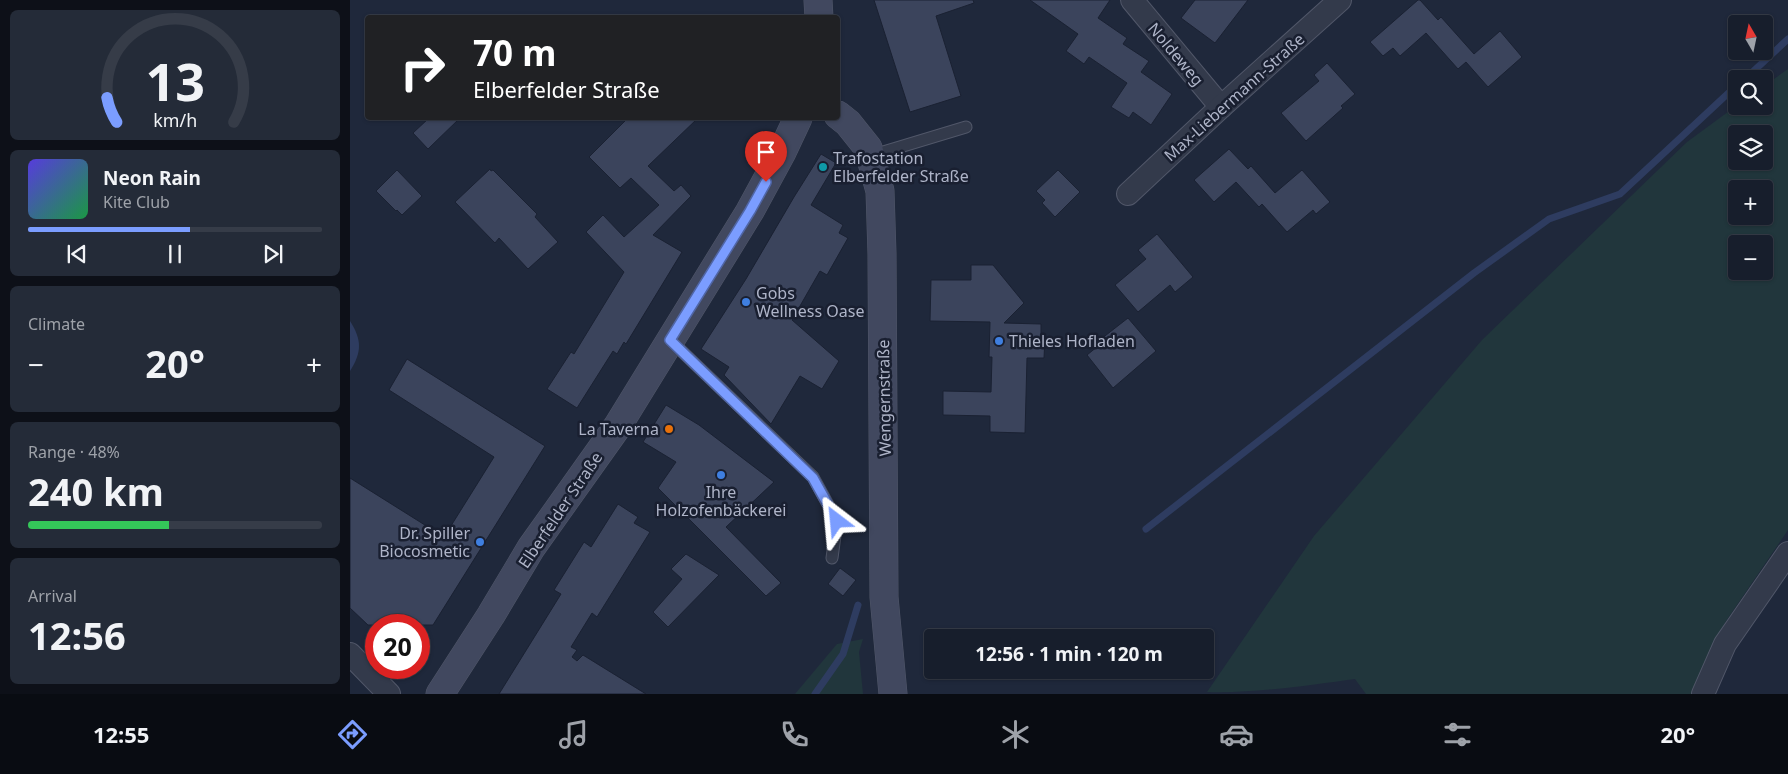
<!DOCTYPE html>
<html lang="en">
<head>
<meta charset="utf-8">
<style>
  body { margin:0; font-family:"Noto Sans",sans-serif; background:#242b38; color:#f1f3f6; height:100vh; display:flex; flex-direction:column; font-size:19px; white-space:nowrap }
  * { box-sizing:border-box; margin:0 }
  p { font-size:16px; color:#9ea2a9 }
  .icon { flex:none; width:28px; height:28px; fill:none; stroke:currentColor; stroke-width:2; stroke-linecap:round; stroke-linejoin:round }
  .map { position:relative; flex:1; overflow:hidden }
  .side { display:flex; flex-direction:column; gap:10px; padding:10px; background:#0d1018; width:350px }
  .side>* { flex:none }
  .banner { position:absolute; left:15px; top:15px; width:475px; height:105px; border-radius:5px; box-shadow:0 1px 4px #0004,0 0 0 1px #363c48; background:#202124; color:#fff; overflow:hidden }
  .needle { width:32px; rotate:351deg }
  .buttons { position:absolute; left:1378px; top:15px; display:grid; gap:10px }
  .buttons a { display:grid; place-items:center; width:45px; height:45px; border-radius:5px; background:#171e2c; box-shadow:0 1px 4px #0004,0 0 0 1px #363c48; font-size:25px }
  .speed { position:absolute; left:15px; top:614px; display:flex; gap:10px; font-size:25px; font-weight:700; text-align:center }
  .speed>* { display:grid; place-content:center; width:65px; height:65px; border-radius:50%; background:#171e2c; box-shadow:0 1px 4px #0004,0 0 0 1px #363c48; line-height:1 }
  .speed .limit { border:8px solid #d22; background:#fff; color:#111 }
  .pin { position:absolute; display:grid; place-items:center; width:42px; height:42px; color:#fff; margin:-51px -21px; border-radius:50% 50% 50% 0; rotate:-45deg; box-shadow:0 0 5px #0007 }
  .pin .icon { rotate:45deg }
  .me { position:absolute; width:55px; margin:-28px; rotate:331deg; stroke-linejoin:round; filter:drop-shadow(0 0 4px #0008) }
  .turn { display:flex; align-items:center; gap:18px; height:105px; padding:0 25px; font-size:22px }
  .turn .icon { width:65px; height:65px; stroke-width:2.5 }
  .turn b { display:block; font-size:35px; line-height:42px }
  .big { font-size:38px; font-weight:700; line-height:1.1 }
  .side .card { flex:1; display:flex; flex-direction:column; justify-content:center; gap:8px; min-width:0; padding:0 18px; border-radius:8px; background:#242b38 }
  .side .dial { align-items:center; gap:0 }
  .dial svg { height:130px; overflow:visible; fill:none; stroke:#363c48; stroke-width:7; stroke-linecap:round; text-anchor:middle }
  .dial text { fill:#f1f3f6; stroke:none }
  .song { display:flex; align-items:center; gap:15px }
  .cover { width:60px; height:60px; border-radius:8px; background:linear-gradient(135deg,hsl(250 70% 55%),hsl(140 70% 35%)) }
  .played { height:5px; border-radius:2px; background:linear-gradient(90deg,#7b9dff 55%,#363c48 55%) }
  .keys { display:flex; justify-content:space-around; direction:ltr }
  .heat { display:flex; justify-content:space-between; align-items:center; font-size:28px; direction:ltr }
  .charge { height:8px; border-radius:4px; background:linear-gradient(90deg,#34c759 48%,#363c48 0) }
  .trip { position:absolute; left:574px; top:629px; width:290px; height:50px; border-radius:5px; background:#171e2c; box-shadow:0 1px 4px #0004,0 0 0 1px #363c48; font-weight:700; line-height:50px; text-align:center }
  .dock { display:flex; height:80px; justify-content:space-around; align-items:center; background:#090c12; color:#9ea2a9 }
  .dock .icon { width:35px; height:35px }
  .dock .selected { color:#7b9dff }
  .dock b { font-size:22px; color:#f1f3f6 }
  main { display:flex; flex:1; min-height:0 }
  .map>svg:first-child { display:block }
  .green { fill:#21363c; fill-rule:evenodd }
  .water { fill:#2e3c60 }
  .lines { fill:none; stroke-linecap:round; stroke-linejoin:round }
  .stream { stroke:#2e3c60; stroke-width:7 }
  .building { fill:#3b445c; stroke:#1a2132 }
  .lane-casing { stroke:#515769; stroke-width:13 }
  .street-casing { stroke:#515769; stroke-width:24 }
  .secondary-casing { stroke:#515769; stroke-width:29 }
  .lane { stroke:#333a4b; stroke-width:11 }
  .street { stroke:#333a4b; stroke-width:22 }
  .secondary { stroke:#41485f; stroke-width:28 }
  .route-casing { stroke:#5066a6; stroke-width:12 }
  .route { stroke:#7b9dff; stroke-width:9 }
  .culture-dot { fill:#0f9aa8; stroke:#191f30; stroke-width:2 }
  .shop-dot { fill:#3f7fe0; stroke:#191f30; stroke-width:2 }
  .food-dot { fill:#e8710a; stroke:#191f30; stroke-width:2 }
  .labels { text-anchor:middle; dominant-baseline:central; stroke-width:5; stroke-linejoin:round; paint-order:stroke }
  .street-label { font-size:16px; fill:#aeb4c8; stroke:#191f30 }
  .poi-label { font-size:16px; fill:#aeb4c8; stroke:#191f30; text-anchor:start }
</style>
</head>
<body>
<main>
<section class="side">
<div class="card dial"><svg viewBox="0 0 100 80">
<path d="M14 69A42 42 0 1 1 86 69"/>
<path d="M14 69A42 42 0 0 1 8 54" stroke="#7b9dff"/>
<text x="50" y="56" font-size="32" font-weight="700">13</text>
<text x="50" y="72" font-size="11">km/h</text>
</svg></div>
<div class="card">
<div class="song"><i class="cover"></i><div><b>Neon Rain</b><p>Kite Club</p></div></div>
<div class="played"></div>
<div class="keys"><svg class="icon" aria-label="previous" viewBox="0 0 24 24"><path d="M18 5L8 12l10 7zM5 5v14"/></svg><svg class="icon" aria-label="pause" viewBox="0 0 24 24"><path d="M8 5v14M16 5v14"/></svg><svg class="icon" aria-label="next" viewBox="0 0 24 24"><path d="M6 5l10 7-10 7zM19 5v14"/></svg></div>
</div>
<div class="card"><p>Climate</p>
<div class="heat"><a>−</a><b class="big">20°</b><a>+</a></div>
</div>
<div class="card"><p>Range · 48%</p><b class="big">240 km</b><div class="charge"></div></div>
<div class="card"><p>Arrival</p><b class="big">12:56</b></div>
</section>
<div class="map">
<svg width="1438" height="694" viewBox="0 0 1438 694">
  <rect width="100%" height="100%" fill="#1f283b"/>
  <!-- green -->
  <g class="green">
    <path d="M 1438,69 L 1438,530 L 1376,621 L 1341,694 L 1016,694 L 1005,679 C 962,685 899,694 857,692 L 964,536 L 1132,340 L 1337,142 L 1386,106 L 1414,106 L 1414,86 ZM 1386,134 L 1414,134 L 1414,161 L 1386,161 ZM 1386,189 L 1414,189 L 1414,216 L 1386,216 ZM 1386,244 L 1414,244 L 1414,271 L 1386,271 Z"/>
    <path d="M 513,639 L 509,652 L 513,694 L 445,694 L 487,644 Z"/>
  </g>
  <!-- water -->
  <path class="water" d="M 0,321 C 12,340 12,352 0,371 Z"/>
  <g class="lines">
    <!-- stream -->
    <g class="stream">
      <path d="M 1395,79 L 1438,39"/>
      <path d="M 796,529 L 1124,273 L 1199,219 L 1270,194 L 1386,86"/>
      <path d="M 465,694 L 493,654 L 508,605"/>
    </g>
  </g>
  <!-- building -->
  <g class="building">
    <path d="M 524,0 L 623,0 L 624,3 L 586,16 L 611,96 L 560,112 Z"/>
    <path d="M 680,0 L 760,0 L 748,18 L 777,38 L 773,44 L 799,61 L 791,72 L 822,94 L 801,125 L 783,112 L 779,118 L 761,107 L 777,83 L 739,57 L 734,64 L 716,51 L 728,34 Z"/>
    <path d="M 845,0 L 898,0 L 865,43 L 831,18 Z"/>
    <path d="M 1068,0 L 1070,0 L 1088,20 L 1091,17 L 1124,54 L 1150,31 L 1172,57 L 1138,87 L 1116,62 L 1108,69 L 1076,33 L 1050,56 L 1043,48 L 1033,56 L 1020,42 Z"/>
    <path d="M 977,63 L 1005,94 L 991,106 L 993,108 L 956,141 L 931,113 L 969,81 L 964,75 Z"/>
    <path d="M 79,118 L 110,118 L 78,149 L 63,133 Z"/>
    <path d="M 278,118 L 348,118 L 298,166 L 324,191 L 331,185 L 341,196 L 303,235 L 332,252 L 276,344 L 274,342 L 267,354 L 263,351 L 227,408 L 197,389 L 221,352 L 224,354 L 274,272 L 236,232 L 253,215 L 274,237 L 309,205 L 281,178 L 270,188 L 239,157 Z"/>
    <path d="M 879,149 L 898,169 L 901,166 L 925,193 L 952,170 L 980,202 L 966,214 L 963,210 L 937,232 L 912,204 L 909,207 L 886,182 L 864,202 L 844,180 Z"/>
    <path d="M 471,154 L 486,163 L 461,205 L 493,225 L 489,233 L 498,238 L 477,275 L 470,271 L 442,320 L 489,361 L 472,389 L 450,376 L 421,424 L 374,375 L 379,367 L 351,349 L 396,279 L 444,197 Z"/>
    <path d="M 140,169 L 141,171 L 143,170 L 187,214 L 185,217 L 208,242 L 178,269 L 149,238 L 145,243 L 105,202 Z"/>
    <path d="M 47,170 L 72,196 L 52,215 L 47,210 L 46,211 L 26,191 Z"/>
    <path d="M 708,170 L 730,192 L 705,217 L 692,203 L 695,200 L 686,191 Z"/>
    <path d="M 807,234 L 843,277 L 825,292 L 820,285 L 788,312 L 765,285 L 796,259 L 788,250 Z"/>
    <path d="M 621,265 L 643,265 L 674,303 L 654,323 L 691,324 L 691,334 L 695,337 L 694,358 L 677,358 L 675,433 L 640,432 L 640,416 L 593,415 L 593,391 L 641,392 L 642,357 L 639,357 L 640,322 L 580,321 L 581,280 L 621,280 Z"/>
    <path d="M 778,318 L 806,351 L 763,388 L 737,355 L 753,342 L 751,339 Z"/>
    <path d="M 57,359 L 195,446 L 83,625 L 18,625 L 0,608 L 0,478 L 94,537 L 144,457 L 39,390 Z"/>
    <path d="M 316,405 L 349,425 L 424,482 L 376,527 L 431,583 L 416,596 L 308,488 L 326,462 L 293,442 Z"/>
    <path d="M 268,504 L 288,517 L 284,523 L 300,532 L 247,617 L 242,613 L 221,647 L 227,650 L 222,657 L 227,661 L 233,655 L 296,694 L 149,694 L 211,594 L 204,590 L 234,542 L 241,547 Z"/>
    <path d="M 336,554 L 369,575 L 318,627 L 303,612 L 332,579 L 321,569 Z"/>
    <path d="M 490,568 L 506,580 L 493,596 L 478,584 Z"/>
  </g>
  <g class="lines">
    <!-- lane casing -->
    <g class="lane-casing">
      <g id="lane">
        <path d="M 520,156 L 616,127"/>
        <path d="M 320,340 L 463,477 L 487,521 L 482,558"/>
      </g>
    </g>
    <!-- street casing -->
    <g class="street-casing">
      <g id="street">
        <path d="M 782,0 L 871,107"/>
        <path d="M 778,194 L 871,107 L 990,0"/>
        <path d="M 0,654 L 39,694"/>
        <path d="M 1353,694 L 1375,644 L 1438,553"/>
      </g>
    </g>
    <!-- secondary casing -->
    <g class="secondary-casing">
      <g id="secondary">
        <path d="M 468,0 L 469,18"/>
        <path d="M 488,115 L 498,123 L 518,148 L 530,191 L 532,254 L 534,597 L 543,694"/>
        <path d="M 90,694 L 141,615 L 181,548 L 267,427 L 400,211 L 432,152 L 448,118"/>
      </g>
    </g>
    <!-- lane -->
    <use href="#lane" class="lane"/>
    <!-- street -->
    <use href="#street" class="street"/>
    <!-- secondary -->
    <use href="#secondary" class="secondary"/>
  </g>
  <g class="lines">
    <!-- route casing -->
    <g class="route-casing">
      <path id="route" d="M 416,182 L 400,211 L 320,340 L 463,478 L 487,521"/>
    </g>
    <!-- route -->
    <use href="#route" class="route"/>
  </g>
  <!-- markers -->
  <circle class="culture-dot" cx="473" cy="167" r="5"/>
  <g class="shop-dot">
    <circle cx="396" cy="302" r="5"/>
    <circle cx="649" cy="341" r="5"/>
    <circle cx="371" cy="475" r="5"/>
    <circle cx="130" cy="542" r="5"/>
  </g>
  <circle class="food-dot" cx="319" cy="429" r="5"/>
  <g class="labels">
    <!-- street labels -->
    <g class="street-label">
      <text transform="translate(826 54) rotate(50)">Noldeweg</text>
      <text transform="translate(884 97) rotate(-42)">Max-Liebermann-Straße</text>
      <text transform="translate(534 398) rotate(-91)">Wengernstraße</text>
      <text transform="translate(210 510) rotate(-56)">Elberfelder Straße</text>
    </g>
    <!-- poi labels -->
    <g class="poi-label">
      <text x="483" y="158">Trafostation<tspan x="483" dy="18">Elberfelder Straße</tspan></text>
      <text x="406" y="293">Gobs<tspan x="406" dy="18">Wellness Oase</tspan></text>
      <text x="659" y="341">Thieles Hofladen</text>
      <text x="309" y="429" text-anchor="end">La Taverna</text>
      <text x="371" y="492" text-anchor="middle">Ihre<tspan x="371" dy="18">Holzofenbäckerei</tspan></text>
      <text x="120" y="533" text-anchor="end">Dr. Spiller<tspan x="120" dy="18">Biocosmetic</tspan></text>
    </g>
  </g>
</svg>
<div class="buttons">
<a><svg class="needle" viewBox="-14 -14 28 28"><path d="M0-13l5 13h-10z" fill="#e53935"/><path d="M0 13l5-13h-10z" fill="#9ea2a9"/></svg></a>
<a><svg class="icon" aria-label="search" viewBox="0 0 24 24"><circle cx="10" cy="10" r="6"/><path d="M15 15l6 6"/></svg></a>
<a><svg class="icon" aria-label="layers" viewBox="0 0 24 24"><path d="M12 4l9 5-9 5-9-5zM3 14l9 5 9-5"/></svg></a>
<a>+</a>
<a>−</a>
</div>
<div class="speed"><div class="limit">20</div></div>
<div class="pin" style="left:416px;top:182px;background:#d93025"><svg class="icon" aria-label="arrive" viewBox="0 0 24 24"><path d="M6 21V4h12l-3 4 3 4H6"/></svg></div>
<svg class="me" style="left:487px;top:521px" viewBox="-20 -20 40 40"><path d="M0-17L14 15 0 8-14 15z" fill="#7b9dff" stroke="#fff" stroke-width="4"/></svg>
<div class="trip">12:56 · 1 min · 120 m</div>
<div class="banner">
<div class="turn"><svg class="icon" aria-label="right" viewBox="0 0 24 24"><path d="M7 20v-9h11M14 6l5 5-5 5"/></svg><div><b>70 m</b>Elberfelder Straße</div></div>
</div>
</div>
</main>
<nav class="dock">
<b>12:55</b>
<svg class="icon selected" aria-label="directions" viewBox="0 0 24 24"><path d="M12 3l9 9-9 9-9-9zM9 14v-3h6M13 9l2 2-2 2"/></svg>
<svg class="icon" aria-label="music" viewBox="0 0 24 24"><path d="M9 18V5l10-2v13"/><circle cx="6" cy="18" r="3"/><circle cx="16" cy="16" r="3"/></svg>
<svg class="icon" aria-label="phone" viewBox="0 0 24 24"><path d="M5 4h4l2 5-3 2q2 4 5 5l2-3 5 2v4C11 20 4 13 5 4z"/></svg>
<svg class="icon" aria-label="climate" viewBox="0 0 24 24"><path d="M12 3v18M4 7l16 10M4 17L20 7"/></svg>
<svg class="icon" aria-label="car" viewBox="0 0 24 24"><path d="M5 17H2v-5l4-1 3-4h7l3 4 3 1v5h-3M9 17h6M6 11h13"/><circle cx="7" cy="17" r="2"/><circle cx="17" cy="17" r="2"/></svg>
<svg class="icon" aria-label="filters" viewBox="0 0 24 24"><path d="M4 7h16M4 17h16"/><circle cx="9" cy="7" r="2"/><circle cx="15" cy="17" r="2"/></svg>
<b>20°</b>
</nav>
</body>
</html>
